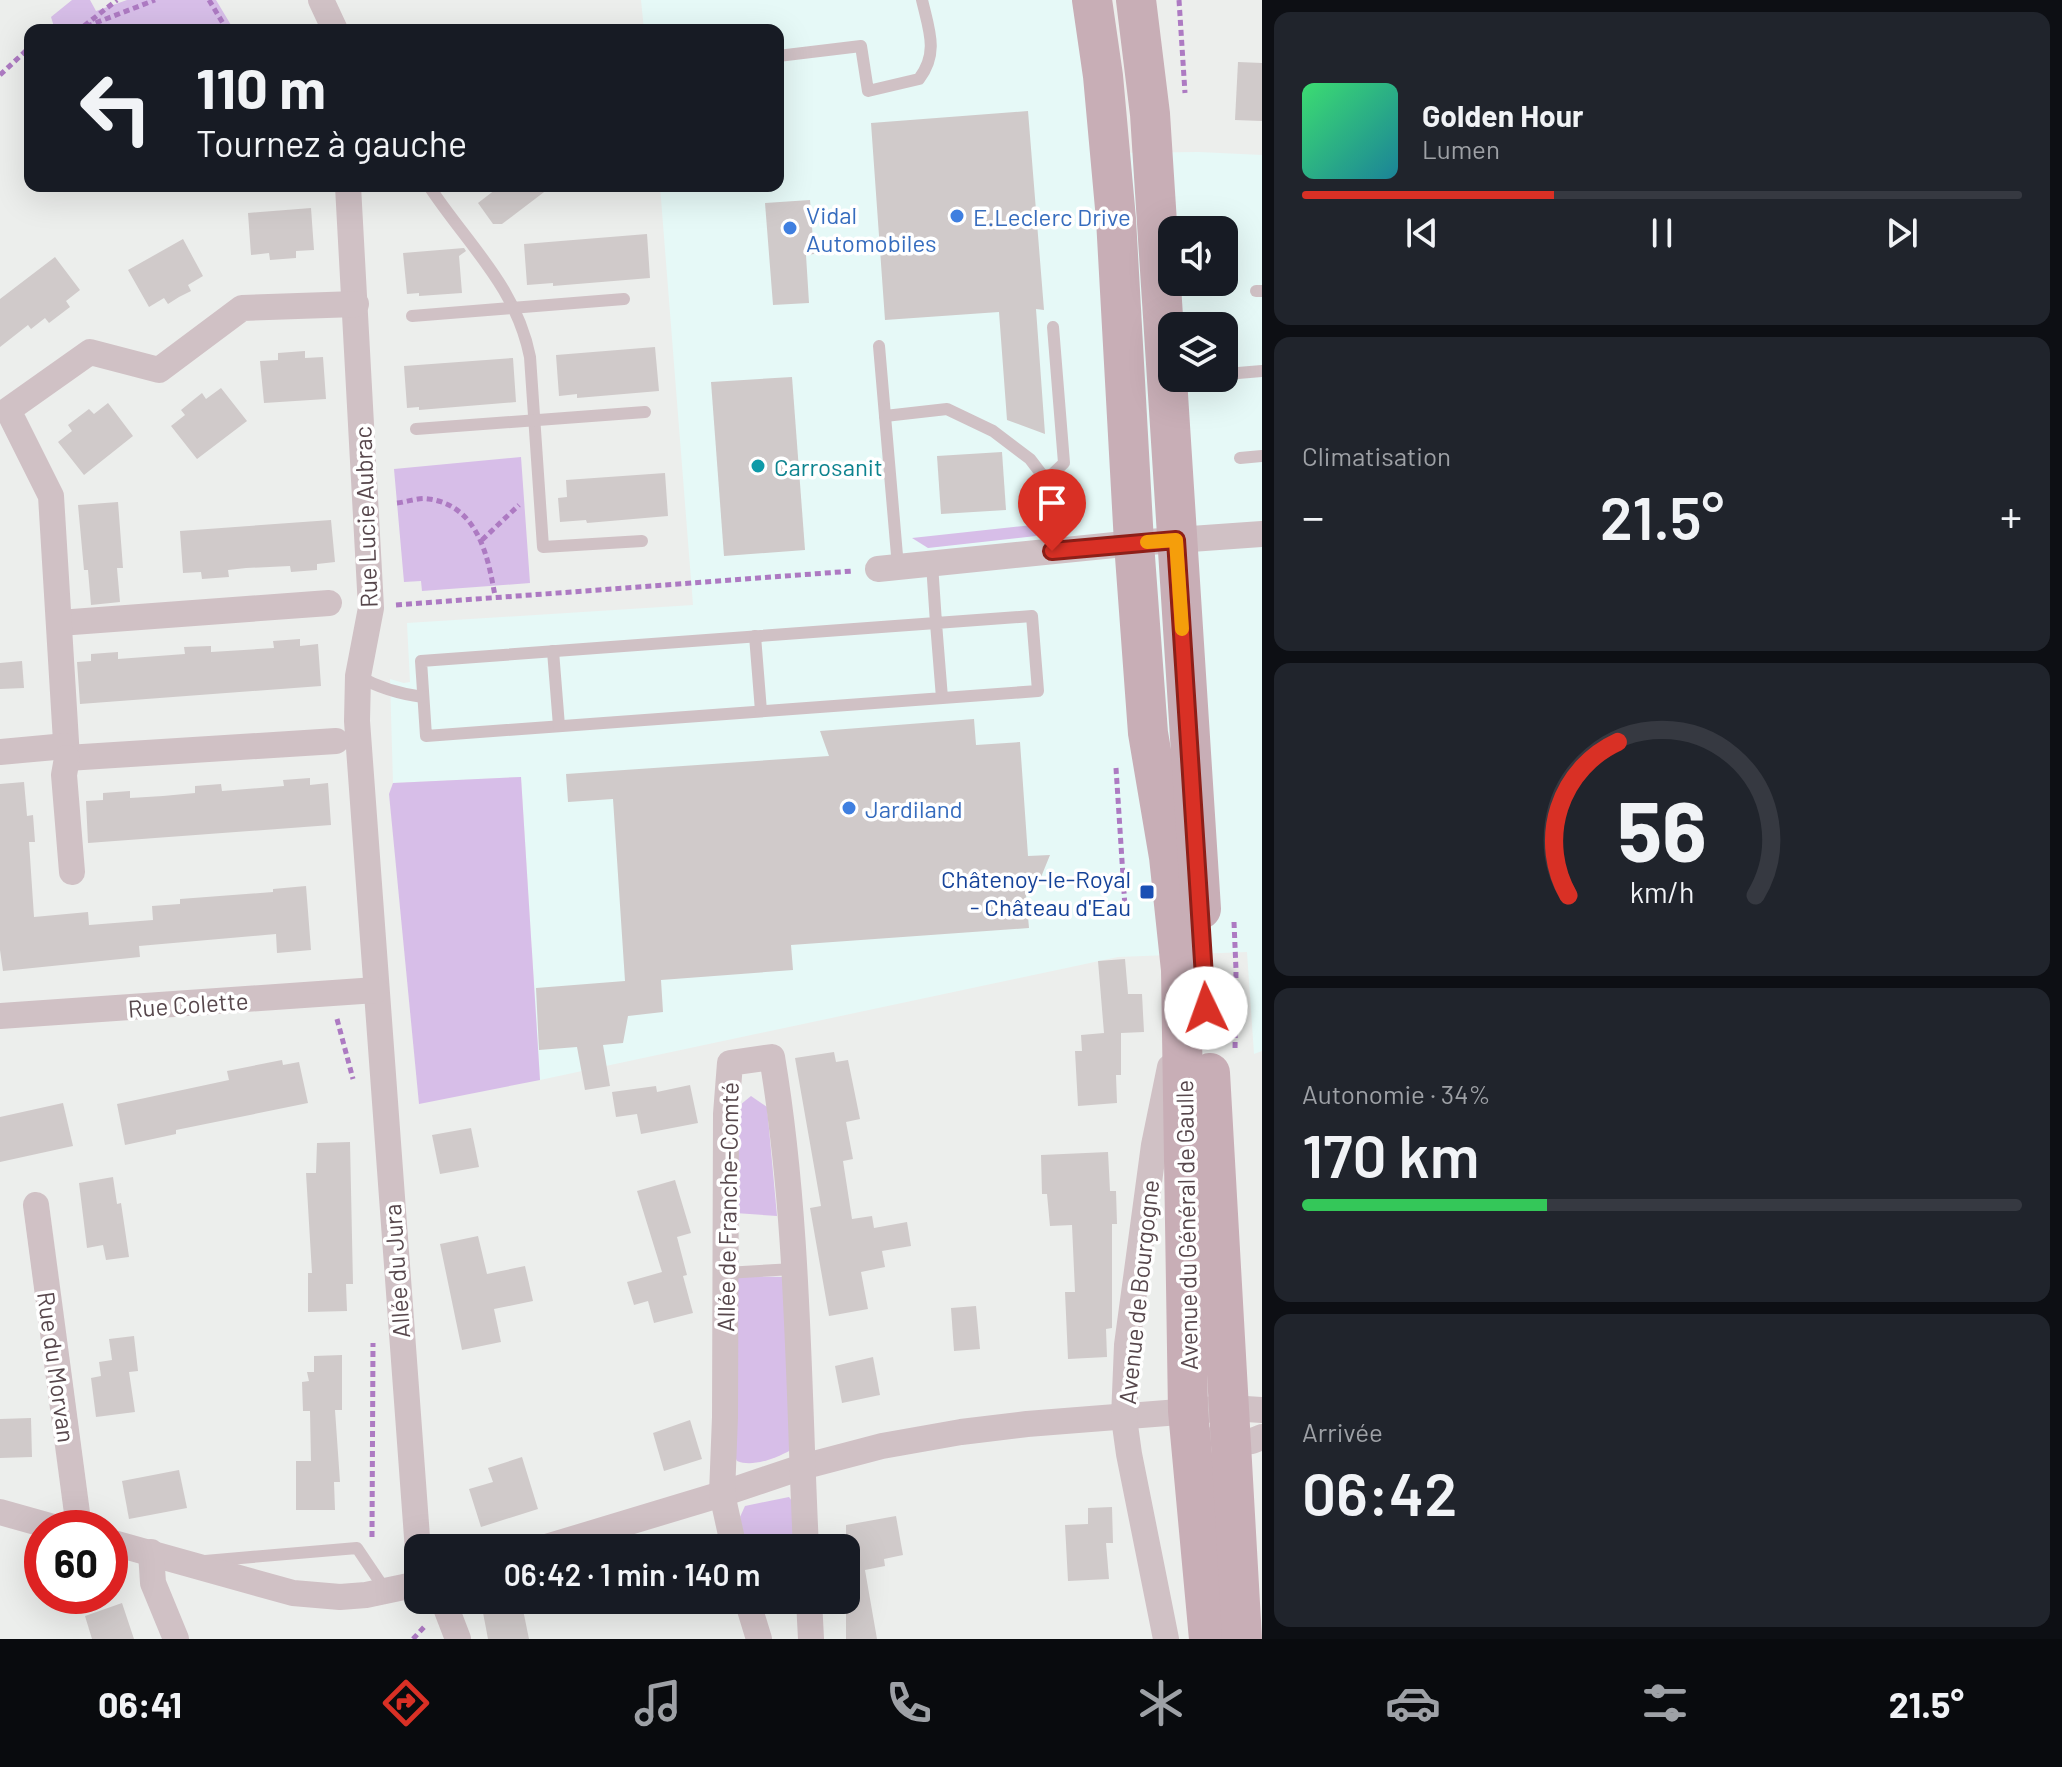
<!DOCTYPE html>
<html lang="fr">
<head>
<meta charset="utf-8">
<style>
  body { margin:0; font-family:Barlow,sans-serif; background:#20242c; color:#f1f3f6; height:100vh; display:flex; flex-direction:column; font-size:30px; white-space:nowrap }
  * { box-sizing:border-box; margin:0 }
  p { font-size:26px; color:#9ea1a6 }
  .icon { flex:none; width:44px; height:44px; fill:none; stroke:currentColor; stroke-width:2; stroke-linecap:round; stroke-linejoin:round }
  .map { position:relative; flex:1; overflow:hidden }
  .sheet { display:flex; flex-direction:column; gap:12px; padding:12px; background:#0d0f14; width:800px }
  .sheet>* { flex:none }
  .hud { position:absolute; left:24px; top:24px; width:760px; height:168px; border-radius:16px; box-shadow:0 8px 32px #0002; background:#171b24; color:#f1f3f6; overflow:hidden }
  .tools { position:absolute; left:1158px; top:216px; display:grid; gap:16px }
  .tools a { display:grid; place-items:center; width:80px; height:80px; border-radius:16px; background:#171b24; box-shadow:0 8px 32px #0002; font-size:40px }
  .speed { position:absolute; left:24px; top:1510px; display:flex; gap:16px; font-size:40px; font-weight:700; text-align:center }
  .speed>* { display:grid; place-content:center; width:104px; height:104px; border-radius:50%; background:#171b24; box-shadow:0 8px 32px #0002; line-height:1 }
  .speed .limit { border:12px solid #d22; background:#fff; color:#111 }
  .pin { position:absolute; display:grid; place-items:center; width:68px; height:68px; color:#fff; margin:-82px -34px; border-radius:50% 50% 50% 0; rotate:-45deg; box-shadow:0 0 8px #0007 }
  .pin .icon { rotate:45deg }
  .me { position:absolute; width:88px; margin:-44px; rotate:357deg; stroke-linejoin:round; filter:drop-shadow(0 0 6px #0008) }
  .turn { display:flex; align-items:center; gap:28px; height:168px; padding:0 40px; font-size:36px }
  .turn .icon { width:104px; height:104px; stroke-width:2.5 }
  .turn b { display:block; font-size:56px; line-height:68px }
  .big { font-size:60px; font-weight:600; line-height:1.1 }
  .sheet .widget { flex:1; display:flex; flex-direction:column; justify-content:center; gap:12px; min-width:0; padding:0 28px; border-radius:16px; background:#20242c }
  .sheet .dial { align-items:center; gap:0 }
  .dial svg { height:208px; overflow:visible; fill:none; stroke:#363941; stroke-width:7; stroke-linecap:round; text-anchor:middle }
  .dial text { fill:#f1f3f6; stroke:none }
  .song { display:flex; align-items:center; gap:24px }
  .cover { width:96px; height:96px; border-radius:12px; background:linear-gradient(135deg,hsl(140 70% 55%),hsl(190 70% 35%)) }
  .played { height:8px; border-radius:4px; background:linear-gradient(90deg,#d93025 35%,#363941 35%) }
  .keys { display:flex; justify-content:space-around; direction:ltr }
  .heat { display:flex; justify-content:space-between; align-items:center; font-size:44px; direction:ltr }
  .charge { height:12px; border-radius:6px; background:linear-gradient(90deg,#34c759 34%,#363941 0) }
  .trip { position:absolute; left:404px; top:1534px; width:456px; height:80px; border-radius:16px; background:#171b24; box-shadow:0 8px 32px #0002; font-weight:600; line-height:80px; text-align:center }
  .tab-bar { display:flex; height:128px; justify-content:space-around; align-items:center; background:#090b0e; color:#9ea1a6 }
  .tab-bar .icon { width:56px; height:56px }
  .tab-bar .selected { color:#d93025 }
  .tab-bar b { font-size:36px; color:#f1f3f6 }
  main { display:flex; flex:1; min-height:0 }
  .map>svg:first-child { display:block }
  .commercial { fill:#e6f9f7; fill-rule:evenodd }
  .green { fill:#d7bee8 }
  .building { fill:#d0caca }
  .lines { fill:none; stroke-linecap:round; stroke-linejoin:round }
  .path { stroke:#ad7ac2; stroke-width:5; stroke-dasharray:6 4; stroke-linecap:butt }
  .lane { stroke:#d0c1c5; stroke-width:12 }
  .street { stroke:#d0c1c5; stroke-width:26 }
  .primary { stroke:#c8aeb6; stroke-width:40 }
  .route-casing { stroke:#8d1f18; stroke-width:20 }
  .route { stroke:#d93025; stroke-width:14 }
  .slow { stroke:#f59e0b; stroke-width:14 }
  .shop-dot { fill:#3f7fe0; stroke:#fff; stroke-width:3 }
  .culture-dot { fill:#0f9aa8; stroke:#fff; stroke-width:3 }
  .transit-dot { fill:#1a4fb4; stroke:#fff; stroke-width:3 }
  .labels { text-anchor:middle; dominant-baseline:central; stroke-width:7; stroke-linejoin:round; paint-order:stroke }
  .shop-label { font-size:24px; fill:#366cbe; stroke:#fff; text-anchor:start }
  .culture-label { font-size:24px; fill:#0d838f; stroke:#fff; text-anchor:start }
  .street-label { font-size:24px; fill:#57474c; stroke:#fff }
  .transit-label { font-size:24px; fill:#164399; stroke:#fff; text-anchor:end }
</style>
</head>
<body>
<main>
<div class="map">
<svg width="1262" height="1639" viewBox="0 0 1262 1639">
  <rect width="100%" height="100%" fill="#eceeec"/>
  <!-- commercial -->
  <path class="commercial" d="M 641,0 L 1092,0 L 1110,153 L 1199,152 L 1262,155 L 1262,1051 L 1254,1054 L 1247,952 L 1118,957 L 540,1080 L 521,777 L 393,783 L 390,679 L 404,683 L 410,682 L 407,623 L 693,605 L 660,186 L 778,186 L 778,30 L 644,30 ZM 1172,230 L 1224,230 L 1224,282 L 1172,282 ZM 1172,326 L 1224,326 L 1224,378 L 1172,378 Z"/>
  <!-- green -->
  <g class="green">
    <path d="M 72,0 L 90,0 L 96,11 L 127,0 L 216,0 L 234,30 L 55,30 L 51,17 Z"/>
    <path d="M 521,457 L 530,583 L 422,591 L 421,581 L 404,582 L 394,469 Z"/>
    <path d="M 1033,525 L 1038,530 L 1036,536 L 928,548 L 912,538 Z"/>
    <path d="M 521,777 L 540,1080 L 419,1104 L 389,794 L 393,783 Z"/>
    <path d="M 751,1096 L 767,1107 L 777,1216 L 735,1213 L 734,1110 Z"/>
    <path d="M 733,1276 L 784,1277 L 794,1448 C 780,1457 753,1468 737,1461 L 732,1451 Z"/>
    <path d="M 789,1497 L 798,1509 L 799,1548 L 746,1548 L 740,1517 L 745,1506 Z"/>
  </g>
  <!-- building -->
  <g class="building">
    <path d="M 1238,62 L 1262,63 L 1262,121 L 1235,120 Z"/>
    <path d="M 1028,111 L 1044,310 L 1036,309 L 1045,434 L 1007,420 L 999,312 L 885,320 L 871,123 Z"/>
    <path d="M 500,186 L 552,186 L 502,224 L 493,224 L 478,203 Z"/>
    <path d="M 810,200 L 814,254 L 806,255 L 809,303 L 773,305 L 765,203 Z"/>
    <path d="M 311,208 L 314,250 L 296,251 L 296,258 L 270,260 L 269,253 L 251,255 L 248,213 Z"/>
    <path d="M 647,234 L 650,278 L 553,286 L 553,283 L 527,285 L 524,244 Z"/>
    <path d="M 183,239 L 203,276 L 188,285 L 191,291 L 179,297 L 168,304 L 164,298 L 149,307 L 128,270 Z"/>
    <path d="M 464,248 L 466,251 L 459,256 L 462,293 L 419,296 L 419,293 L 407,294 L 403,253 Z"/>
    <path d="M 55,257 L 80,290 L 66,301 L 70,307 L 49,323 L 45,318 L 31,329 L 28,325 L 0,347 L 0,299 Z"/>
    <path d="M 655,347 L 659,391 L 577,398 L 577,394 L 559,396 L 556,355 Z"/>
    <path d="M 305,351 L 305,358 L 323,357 L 326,399 L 264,403 L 260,361 L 278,360 L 278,353 Z"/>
    <path d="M 513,358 L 516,402 L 419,410 L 419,407 L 407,408 L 404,366 Z"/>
    <path d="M 792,377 L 805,550 L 724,556 L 711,382 Z"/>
    <path d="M 221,388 L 247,421 L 197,459 L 171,426 L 185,415 L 181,410 L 192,401 L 202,393 L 206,399 Z"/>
    <path d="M 108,403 L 133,436 L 84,475 L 58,442 L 72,431 L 68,425 L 89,409 L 94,414 Z"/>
    <path d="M 1002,452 L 1006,510 L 941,514 L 937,456 Z"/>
    <path d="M 665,473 L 668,516 L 587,523 L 586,520 L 560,522 L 558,498 L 567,497 L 566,480 Z"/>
    <path d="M 118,502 L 123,568 L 117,568 L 120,602 L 91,605 L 88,570 L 84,570 L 78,505 Z"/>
    <path d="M 331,520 L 335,562 L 317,564 L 317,570 L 291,572 L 290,566 L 246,568 L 228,570 L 229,577 L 202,579 L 201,572 L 183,573 L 180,531 Z"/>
    <path d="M 300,639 L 300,646 L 318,644 L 321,686 L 80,704 L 77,662 L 91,661 L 91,654 L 118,652 L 118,659 L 185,654 L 184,647 L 211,646 L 211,652 L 274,648 L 273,641 Z"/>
    <path d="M 22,661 L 24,688 L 0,689 L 0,663 Z"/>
    <path d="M 974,719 L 976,745 L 1020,742 L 1028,856 L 1050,855 L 1039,882 L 1025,883 L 1029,928 L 791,945 L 793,970 L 661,980 L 663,1012 L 628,1016 L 623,1043 L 603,1045 L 610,1086 L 585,1090 L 577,1047 L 539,1050 L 536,988 L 625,981 L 613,799 L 568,802 L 566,774 L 829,756 L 820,731 Z"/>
    <path d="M 310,778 L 310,785 L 328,783 L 331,825 L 88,843 L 86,801 L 103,800 L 103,793 L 130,791 L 130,798 L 163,796 L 195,793 L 195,786 L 221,784 L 222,791 L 284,786 L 283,780 Z"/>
    <path d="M 24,782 L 27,816 L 33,815 L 35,842 L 29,842 L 34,917 L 88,912 L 89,925 L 153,920 L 152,906 L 180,904 L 180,899 L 273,892 L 273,889 L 306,886 L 311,950 L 277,953 L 276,934 L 139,946 L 140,957 L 3,971 L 0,950 L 0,784 Z"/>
    <path d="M 1125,959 L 1128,994 L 1142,994 L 1144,1032 L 1121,1033 L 1121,1075 L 1116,1075 L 1117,1103 L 1078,1106 L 1075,1051 L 1082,1051 L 1081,1035 L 1104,1033 L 1098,961 Z"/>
    <path d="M 834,1052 L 836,1062 L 848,1060 L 860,1119 L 846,1122 L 853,1159 L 843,1161 L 852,1219 L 872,1216 L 874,1228 L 907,1222 L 911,1246 L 882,1251 L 885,1267 L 861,1272 L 868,1309 L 829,1316 L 810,1208 L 821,1206 L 795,1058 Z"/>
    <path d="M 282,1060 L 283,1065 L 299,1062 L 308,1103 L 176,1130 L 176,1134 L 125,1145 L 117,1104 L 229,1080 L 227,1071 Z"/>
    <path d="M 690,1085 L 698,1123 L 641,1134 L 637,1114 L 616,1117 L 612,1092 L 656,1086 L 657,1092 Z"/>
    <path d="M 63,1103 L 73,1146 L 0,1162 L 0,1117 Z"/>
    <path d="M 471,1128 L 479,1167 L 440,1174 L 432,1135 Z"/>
    <path d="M 350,1142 L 353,1284 L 346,1284 L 347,1311 L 308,1312 L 308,1273 L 312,1273 L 306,1173 L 316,1173 L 317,1143 Z"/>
    <path d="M 1108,1152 L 1110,1191 L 1116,1191 L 1117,1224 L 1112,1224 L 1112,1328 L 1106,1329 L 1107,1357 L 1068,1359 L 1065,1292 L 1075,1292 L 1072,1225 L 1050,1226 L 1047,1194 L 1042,1194 L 1041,1155 Z"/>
    <path d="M 113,1177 L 117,1204 L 121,1203 L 129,1257 L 106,1260 L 103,1245 L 87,1248 L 79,1183 Z"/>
    <path d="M 675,1180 L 691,1233 L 677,1237 L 687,1275 L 683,1276 L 693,1313 L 654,1323 L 648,1301 L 634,1305 L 627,1282 L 662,1272 L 637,1191 Z"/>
    <path d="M 478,1236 L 487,1274 L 525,1266 L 533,1301 L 494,1309 L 501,1342 L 462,1350 L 440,1244 Z"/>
    <path d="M 976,1306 L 980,1349 L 954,1351 L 951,1308 Z"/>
    <path d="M 134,1336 L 138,1371 L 129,1372 L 135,1412 L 96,1417 L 91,1378 L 101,1376 L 99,1362 L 112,1360 L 109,1339 Z"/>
    <path d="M 342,1355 L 342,1410 L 335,1410 L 340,1482 L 334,1482 L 335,1510 L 296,1510 L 296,1461 L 311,1461 L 310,1411 L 303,1411 L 302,1382 L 309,1381 L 307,1372 L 314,1372 L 314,1356 Z"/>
    <path d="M 873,1357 L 880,1395 L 842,1403 L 835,1366 Z"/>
    <path d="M 31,1418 L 32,1457 L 0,1458 L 0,1419 Z"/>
    <path d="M 690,1420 L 702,1459 L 664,1471 L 653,1433 Z"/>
    <path d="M 522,1457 L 538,1509 L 481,1527 L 469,1489 L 493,1482 L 488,1468 Z"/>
    <path d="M 179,1470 L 187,1508 L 129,1519 L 122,1481 Z"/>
    <path d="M 1112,1507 L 1113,1543 L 1106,1543 L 1109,1579 L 1068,1581 L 1065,1525 L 1088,1524 L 1088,1508 Z"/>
    <path d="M 896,1516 L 903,1555 L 884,1559 L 885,1566 L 865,1570 L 877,1639 L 846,1639 L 846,1525 Z"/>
    <path d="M 494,1600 L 521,1600 L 529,1639 L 488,1639 L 481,1602 Z"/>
    <path d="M 122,1603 L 134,1639 L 92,1639 L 85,1616 Z"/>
  </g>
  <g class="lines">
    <!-- path -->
    <g class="path">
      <path d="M 209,0 L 227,30"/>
      <path d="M 1179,0 L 1185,93"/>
      <path d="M 84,26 L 117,0"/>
      <path d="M 77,30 L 155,0"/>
      <path d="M 0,75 L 30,47"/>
      <path d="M 397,503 C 407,502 420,497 429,499 C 478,506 488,556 495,596"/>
      <path d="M 482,540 L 519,505"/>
      <path d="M 396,605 L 853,571"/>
      <path d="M 1116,768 L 1125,907"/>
      <path d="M 1234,922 L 1236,970 L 1235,1052"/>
      <path d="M 337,1019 L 353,1079"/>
      <path d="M 372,1537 L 373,1343"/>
      <path d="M 413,1639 L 426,1625"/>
    </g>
    <!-- lane -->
    <g class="lane">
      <path d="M 778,56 L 861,46 L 868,91 L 919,79 C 939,53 929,30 922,0"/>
      <path d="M 429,186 C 467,244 516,286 530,357 L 543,547 L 642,541"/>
      <path d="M 1256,291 L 1262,291"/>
      <path d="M 412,316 L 624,299"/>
      <path d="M 879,346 L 898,567"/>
      <path d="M 1238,373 L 1262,371"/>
      <path d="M 885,416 L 947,409 L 993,431 L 1030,459 L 1046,480 L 1052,551"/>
      <path d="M 416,429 L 645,412"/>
      <path d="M 1240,458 L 1262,456"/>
      <path d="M 1046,480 L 1064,463 L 1053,327"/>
      <path d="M 932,564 L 936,623 L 421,661 L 426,736 C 630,721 834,706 1038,691 L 1032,616 L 936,623 L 942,698"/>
      <path d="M 755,636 L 761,711"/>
      <path d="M 553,651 L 559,726"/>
      <path d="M 358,676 C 379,688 400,694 423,697"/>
      <path d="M 725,1273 L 794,1269"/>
      <path d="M 205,1561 L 357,1548 L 386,1591"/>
    </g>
    <!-- street -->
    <g class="street">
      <path d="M 321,0 L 335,30"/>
      <path d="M 348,186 L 371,608 L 358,676 L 357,721 L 418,1551"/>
      <path d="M 878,569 L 1134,543 L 1262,534"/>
      <path d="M 59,623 L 329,603"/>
      <path d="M 336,741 L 67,758 L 51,496 L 8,410 L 90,352 L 159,370 L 242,308 L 356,304"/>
      <path d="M 0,752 L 66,746"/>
      <path d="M 67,758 L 64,775 L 72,872"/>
      <path d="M 0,1016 L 376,990"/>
      <path d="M 36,1205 L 79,1528"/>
      <path d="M 1220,1435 L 1231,1443 L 1252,1441 L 1262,1437"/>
      <path d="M 0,1512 L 57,1528"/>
      <path d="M 110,1542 L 293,1593 L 340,1597 L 366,1595 L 418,1584"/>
      <path d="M 543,1548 L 722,1494 L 802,1467 L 882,1446 L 961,1432 L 1027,1424 L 1230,1408 L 1262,1410"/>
      <path d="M 734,1548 L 722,1494 L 725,1417 L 726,1114 L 730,1063 L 772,1057 C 799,1219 798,1384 806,1548"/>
      <path d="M 151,1552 L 153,1583 L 176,1639"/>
      <path d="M 443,1600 L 458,1639"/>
      <path d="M 747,1600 L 759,1639"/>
      <path d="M 809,1600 L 811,1639"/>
      <path d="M 1166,1639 L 1129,1454 L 1124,1418 L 1127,1345 L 1154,1145 L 1170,1067"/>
    </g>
    <!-- primary -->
    <g class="primary">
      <path d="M 1092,0 L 1103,76 L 1116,219 L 1134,543 L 1148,733 L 1169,857 L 1181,970 L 1188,1411 L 1209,1639"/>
      <path d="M 1136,0 L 1150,114 L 1201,909"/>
      <path d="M 1210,1073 L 1242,1639"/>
    </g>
  </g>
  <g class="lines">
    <!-- route casing -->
    <g class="route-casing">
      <path id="route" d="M 1052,551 L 1176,540 L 1206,1008"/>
    </g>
    <!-- route -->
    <use href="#route" class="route"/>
    <!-- slow -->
    <path class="slow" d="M 1147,542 L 1176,540 L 1182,629"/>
  </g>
  <!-- markers -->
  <g class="shop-dot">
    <circle cx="957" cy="216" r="8"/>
    <circle cx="790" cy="228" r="8"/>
    <circle cx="849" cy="808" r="8"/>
  </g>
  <circle class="culture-dot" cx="758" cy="466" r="8"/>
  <rect class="transit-dot" x="1139" y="884" width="16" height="16" rx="4"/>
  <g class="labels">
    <!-- shop labels -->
    <g class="shop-label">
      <text x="806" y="214">Vidal<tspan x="806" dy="28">Automobiles</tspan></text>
      <text x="973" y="216">E.Leclerc Drive</text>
      <text x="865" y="808">Jardiland</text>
    </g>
    <!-- culture labels -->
    <g class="culture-label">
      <text x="774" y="466">Carrosanit</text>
    </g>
    <!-- street labels -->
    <g class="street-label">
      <text transform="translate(365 517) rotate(-92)">Rue Lucie Aubrac</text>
      <text transform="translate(188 1004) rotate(-4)">Rue Colette</text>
      <text transform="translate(727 1207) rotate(-89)">Allée de Franche-Comté</text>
      <text transform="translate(1186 1225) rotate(-91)">Avenue du Général de Gaulle</text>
      <text transform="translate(396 1271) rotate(-94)">Allée du Jura</text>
      <text transform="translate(1138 1292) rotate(-84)">Avenue de Bourgogne</text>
      <text transform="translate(57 1367) rotate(82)">Rue du Morvan</text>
    </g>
    <!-- transit labels -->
    <g class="transit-label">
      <text x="1131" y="878">Châtenoy-le-Royal<tspan x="1131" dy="28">- Château d'Eau</tspan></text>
    </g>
  </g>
</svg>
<div class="tools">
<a><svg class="icon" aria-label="sound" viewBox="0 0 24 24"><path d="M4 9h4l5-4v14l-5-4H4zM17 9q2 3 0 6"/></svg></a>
<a><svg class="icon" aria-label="layers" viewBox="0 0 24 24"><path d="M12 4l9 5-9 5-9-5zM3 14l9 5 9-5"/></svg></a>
</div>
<div class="speed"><div class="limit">60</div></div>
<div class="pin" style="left:1052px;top:551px;background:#d93025"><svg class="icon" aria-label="arrive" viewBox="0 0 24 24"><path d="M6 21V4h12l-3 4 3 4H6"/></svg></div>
<svg class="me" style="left:1206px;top:1008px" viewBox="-20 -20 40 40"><circle r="19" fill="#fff"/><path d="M0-13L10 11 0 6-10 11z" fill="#d93025"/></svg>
<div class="trip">06:42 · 1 min · 140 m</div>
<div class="hud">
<div class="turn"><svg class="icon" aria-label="left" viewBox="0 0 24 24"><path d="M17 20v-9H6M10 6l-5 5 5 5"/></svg><div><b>110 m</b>Tournez à gauche</div></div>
</div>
</div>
<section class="sheet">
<div class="widget">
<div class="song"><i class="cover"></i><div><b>Golden Hour</b><p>Lumen</p></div></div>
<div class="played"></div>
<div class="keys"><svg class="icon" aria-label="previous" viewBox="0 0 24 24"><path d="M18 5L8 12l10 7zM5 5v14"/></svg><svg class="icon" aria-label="pause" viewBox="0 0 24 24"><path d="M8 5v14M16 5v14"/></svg><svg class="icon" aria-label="next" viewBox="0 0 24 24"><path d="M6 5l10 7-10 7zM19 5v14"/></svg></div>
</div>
<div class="widget"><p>Climatisation</p>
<div class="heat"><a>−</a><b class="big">21.5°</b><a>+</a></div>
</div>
<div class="widget dial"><svg viewBox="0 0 100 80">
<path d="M14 69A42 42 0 1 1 86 69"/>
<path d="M14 69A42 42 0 0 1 33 10" stroke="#d93025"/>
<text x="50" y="56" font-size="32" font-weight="700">56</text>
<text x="50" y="72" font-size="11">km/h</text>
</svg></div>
<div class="widget"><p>Autonomie · 34%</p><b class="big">170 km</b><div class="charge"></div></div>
<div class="widget"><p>Arrivée</p><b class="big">06:42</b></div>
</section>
</main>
<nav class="tab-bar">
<b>06:41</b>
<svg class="icon selected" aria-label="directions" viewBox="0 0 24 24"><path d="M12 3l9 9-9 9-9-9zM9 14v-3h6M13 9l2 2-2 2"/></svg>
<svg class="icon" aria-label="music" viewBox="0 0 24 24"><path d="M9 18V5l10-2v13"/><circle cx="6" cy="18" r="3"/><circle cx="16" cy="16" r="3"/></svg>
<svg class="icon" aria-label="phone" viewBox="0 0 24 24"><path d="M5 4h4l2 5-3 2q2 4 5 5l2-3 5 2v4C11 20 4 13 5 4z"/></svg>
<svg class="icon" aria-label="climate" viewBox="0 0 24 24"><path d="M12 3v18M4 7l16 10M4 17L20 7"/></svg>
<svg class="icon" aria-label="car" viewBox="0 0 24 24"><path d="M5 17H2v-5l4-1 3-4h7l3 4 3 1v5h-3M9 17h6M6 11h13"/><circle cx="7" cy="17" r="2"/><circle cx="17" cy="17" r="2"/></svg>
<svg class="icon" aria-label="filters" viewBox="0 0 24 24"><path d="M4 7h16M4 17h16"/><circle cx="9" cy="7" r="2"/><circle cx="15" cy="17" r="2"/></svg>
<b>21.5°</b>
</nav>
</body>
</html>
